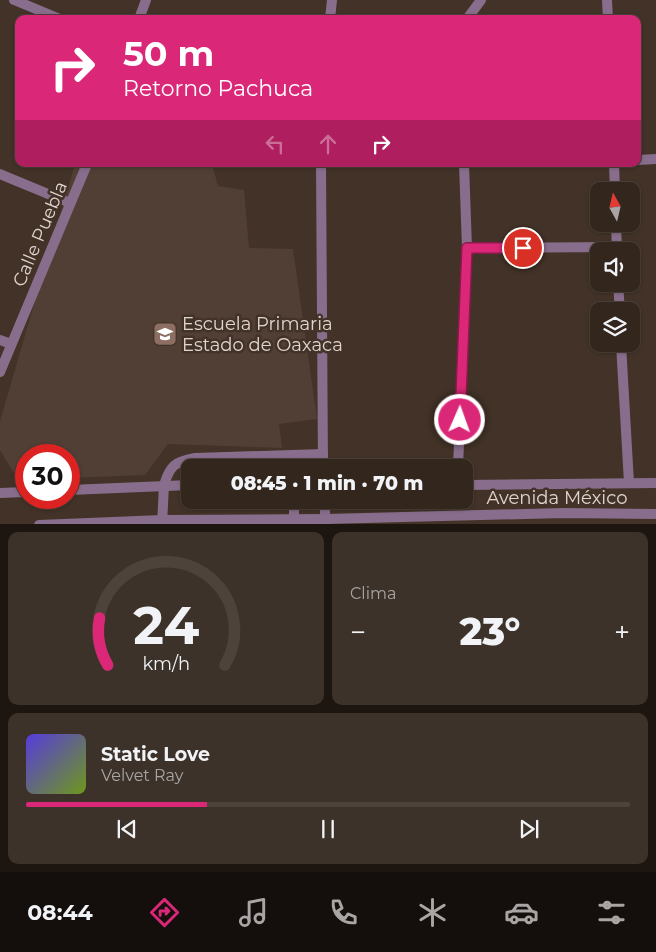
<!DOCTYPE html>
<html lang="es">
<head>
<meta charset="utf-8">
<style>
  body { margin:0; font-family:Montserrat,sans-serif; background:#3d322a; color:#f1f3f6; height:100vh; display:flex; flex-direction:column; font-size:19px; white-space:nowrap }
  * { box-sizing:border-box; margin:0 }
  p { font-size:16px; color:#a8a5a4 }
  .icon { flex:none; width:28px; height:28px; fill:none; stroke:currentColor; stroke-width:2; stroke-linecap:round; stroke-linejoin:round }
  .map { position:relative; height:524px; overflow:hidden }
  .drawer { display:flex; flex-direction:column; gap:8px; padding:8px; background:#1c1510; flex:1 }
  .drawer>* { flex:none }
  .hud { position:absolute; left:15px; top:15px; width:626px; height:152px; border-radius:10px; box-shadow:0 1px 4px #0004,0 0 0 1px #4d433b; background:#db2777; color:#fff; overflow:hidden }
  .needle { width:32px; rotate:352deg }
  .buttons { position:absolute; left:590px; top:182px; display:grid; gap:10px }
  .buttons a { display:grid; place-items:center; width:50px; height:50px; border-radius:10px; background:#32261d; box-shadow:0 1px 4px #0004,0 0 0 1px #4d433b; font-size:25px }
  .speed { position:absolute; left:15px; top:444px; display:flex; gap:10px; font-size:25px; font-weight:700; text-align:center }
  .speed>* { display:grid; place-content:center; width:65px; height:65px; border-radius:50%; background:#32261d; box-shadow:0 1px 4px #0004,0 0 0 1px #4d433b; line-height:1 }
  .speed .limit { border:8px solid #d22; background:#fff; color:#111 }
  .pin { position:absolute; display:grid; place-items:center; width:42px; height:42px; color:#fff; margin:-21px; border:2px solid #fff; border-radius:50%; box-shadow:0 1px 5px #0007 }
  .me { position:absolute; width:55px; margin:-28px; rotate:2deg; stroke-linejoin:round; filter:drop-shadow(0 0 4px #0008) }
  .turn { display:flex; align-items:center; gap:18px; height:105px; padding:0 25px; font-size:22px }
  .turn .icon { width:65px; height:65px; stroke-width:2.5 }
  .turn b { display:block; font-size:35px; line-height:42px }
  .lanes { display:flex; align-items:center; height:48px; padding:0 25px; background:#0003; justify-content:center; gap:25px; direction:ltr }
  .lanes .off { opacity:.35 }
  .big { font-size:38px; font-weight:800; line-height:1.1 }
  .drawer .tile { flex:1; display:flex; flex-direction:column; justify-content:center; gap:8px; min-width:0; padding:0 18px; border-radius:10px; background:#3d322a }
  .drawer .dial { align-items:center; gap:0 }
  .dial svg { height:130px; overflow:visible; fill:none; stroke:#4d433b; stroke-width:7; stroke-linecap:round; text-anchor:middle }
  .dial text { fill:#f1f3f6; stroke:none }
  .song { display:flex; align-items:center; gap:15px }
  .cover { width:60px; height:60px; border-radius:8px; background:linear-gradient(135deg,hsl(250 70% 55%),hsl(80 70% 35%)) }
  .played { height:5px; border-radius:2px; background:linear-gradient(90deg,#db2777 30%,#4d433b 30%) }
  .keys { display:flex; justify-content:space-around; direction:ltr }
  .heat { display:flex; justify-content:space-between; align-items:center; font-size:28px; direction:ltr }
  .drawer .tiles { flex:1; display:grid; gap:8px; grid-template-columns:1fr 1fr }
  .tile:last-child { grid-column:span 2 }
  .trip { position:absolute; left:181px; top:459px; width:292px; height:50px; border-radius:10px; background:#32261d; box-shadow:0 1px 4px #0004,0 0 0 1px #4d433b; font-weight:800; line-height:50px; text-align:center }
  .tab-bar { display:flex; height:80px; justify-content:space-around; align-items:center; background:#140f0c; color:#a8a5a4 }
  .tab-bar .icon { width:35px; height:35px }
  .tab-bar .on { color:#db2777 }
  .tab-bar b { font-size:22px; color:#f1f3f6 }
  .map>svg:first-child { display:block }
  .education { fill:#513f35 }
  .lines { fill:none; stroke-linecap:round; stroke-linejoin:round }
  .lane { stroke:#886e8c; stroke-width:10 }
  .street { stroke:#886e8c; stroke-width:10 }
  .route-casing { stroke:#8e194d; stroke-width:12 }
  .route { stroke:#db2777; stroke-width:9 }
  .labels { text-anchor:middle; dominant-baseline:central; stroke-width:5; stroke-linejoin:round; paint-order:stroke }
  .street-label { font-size:18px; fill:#e0d5ce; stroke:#423227 }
  .poi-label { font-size:18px; fill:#e0d5ce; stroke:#423227; text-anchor:start }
</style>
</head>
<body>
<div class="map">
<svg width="656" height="525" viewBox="0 0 656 525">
  <rect width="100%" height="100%" fill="#423227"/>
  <!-- education -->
  <path class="education" d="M 75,164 L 212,164 L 218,186 L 244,190 L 249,248 L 293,249 L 317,419 L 279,424 L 282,448 L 168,444 L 145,475 L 69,478 L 69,455 L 26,455 L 26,476 L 15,475 L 0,450 L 0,421 Z"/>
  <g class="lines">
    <!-- lane -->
    <g class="lane">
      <path d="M 164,485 C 170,465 175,462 195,458 L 323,454"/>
      <path d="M 294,525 L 294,500"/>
    </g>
    <!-- street -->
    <g class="street">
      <path d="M 14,0 L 60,19"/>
      <path d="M 607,0 L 608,19"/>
      <path d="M 139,19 L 146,0"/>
      <path d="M 330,19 L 332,0"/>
      <path d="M 467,19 L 481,0"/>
      <path d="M 638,160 L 656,159"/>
      <path d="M 321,164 L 323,468"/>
      <path d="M 614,164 L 615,191"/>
      <path d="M 0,174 L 70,203"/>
      <path d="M 616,224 L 617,251"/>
      <path d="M 467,248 L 616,247"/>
      <path d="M 618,284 L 620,311"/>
      <path d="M 0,340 L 11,344"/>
      <path d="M 621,344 L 629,483"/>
      <path d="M 0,372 L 87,164"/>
      <path d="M 458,468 L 467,248 L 464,164"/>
      <path d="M 465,485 L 656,483"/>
      <path d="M 69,490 L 190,485"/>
      <path d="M 0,493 L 26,492"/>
      <path d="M 324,500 L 326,524"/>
      <path d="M 39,525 L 162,520 L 326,519 L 563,513 L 656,514"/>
      <path d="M 162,525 L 164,485"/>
    </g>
  </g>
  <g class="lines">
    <!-- route casing -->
    <g class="route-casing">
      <path id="route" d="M 460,420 L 467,248 L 523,248"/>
    </g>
    <!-- route -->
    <use href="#route" class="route"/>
  </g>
  <!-- icons -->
  <defs>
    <g id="school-square" transform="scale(1.25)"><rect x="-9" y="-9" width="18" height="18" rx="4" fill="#8d6e63" stroke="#423227"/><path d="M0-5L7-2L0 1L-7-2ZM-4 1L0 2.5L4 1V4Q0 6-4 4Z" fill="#fff"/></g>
  </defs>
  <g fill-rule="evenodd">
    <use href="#school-square" x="165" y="334"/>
  </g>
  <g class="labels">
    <!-- street labels -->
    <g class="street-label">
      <text transform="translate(40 234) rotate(-67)">Calle Puebla</text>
      <text x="557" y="498">Avenida México</text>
    </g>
    <!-- poi labels -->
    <g class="poi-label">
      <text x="182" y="324">Escuela Primaria<tspan x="182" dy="21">Estado de Oaxaca</tspan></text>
    </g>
  </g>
</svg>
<div class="buttons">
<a><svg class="needle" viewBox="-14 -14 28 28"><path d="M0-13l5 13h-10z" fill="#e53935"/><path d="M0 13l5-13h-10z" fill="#a8a5a4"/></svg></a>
<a><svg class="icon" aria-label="sound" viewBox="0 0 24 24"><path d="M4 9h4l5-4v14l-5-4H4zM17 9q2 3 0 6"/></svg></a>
<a><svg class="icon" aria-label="layers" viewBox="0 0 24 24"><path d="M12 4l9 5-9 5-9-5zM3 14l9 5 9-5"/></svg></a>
</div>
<div class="speed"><div class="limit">30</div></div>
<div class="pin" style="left:523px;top:248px;background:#d93025"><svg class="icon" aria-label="arrive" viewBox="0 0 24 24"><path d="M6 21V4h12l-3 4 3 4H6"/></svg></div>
<svg class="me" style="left:460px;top:420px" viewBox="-20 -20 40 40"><circle r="17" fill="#db2777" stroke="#fff" stroke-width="3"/><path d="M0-11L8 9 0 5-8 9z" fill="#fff"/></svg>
<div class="trip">08:45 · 1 min · 70 m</div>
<div class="hud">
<div class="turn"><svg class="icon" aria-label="right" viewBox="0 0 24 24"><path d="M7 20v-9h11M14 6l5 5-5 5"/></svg><div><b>50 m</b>Retorno Pachuca</div></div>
<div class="lanes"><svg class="icon off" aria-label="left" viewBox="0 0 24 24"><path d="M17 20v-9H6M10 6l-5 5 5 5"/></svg><svg class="icon off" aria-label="ahead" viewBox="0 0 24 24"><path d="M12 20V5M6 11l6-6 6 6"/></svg><svg class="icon" aria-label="right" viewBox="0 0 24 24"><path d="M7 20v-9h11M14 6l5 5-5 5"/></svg></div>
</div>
</div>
<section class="drawer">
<div class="tiles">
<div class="tile dial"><svg viewBox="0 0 100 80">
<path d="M14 69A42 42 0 1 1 86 69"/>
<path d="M14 69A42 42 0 0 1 9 40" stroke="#db2777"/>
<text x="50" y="56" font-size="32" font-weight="700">24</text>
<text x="50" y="72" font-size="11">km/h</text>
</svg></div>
<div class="tile"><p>Clima</p>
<div class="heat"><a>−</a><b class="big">23°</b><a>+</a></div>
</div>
<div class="tile">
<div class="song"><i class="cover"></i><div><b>Static Love</b><p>Velvet Ray</p></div></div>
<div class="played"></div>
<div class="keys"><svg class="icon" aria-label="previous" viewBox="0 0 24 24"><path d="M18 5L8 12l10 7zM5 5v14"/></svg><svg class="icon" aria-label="pause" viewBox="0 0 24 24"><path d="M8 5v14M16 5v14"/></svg><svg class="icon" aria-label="next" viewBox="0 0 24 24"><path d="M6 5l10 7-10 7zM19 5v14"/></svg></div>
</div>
</div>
</section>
<nav class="tab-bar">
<b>08:44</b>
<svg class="icon on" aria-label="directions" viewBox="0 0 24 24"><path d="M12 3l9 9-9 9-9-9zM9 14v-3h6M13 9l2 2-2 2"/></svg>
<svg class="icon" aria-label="music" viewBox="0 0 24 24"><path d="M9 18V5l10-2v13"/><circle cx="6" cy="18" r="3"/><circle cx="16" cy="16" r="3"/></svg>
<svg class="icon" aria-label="phone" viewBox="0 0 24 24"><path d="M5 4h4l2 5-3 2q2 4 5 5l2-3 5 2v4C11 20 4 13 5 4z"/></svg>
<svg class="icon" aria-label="climate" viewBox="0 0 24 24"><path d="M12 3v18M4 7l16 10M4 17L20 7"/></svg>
<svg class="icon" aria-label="car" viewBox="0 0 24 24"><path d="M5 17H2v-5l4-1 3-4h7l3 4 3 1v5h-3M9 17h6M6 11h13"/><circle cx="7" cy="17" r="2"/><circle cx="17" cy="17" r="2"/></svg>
<svg class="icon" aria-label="filters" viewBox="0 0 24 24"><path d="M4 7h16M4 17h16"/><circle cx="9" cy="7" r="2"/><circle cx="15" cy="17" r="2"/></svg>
</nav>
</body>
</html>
